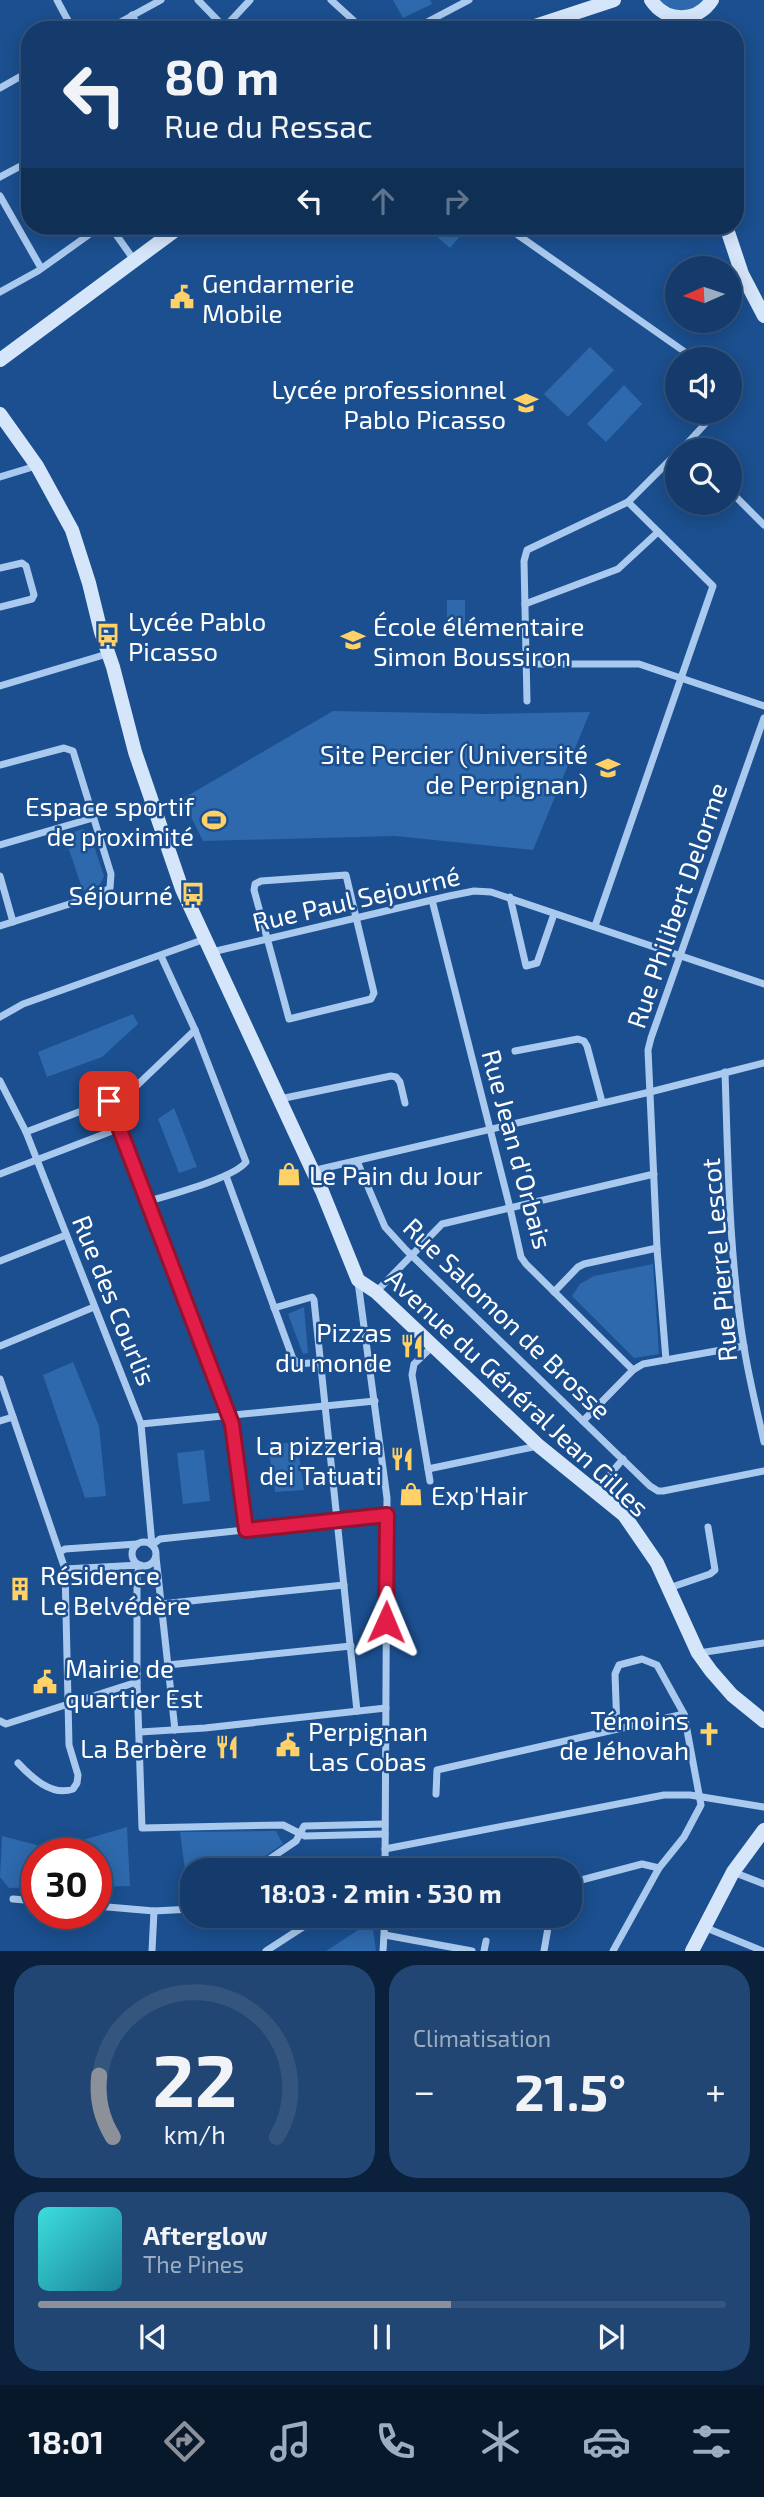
<!DOCTYPE html>
<html lang="fr">
<head>
<meta charset="utf-8">
<style>
  body { margin:0; font-family:"Exo 2",sans-serif; background:#214673; color:#f1f3f6; height:100vh; display:flex; flex-direction:column; font-size:26px; white-space:nowrap }
  * { box-sizing:border-box; margin:0 }
  p { font-size:23px; color:#9dadc1 }
  .icon { flex:none; width:38px; height:38px; fill:none; stroke:currentColor; stroke-width:2; stroke-linecap:round; stroke-linejoin:round }
  .map { position:relative; height:1951px; overflow:hidden }
  .details { display:flex; flex-direction:column; gap:14px; padding:14px; background:#0b203b; flex:1 }
  .details>* { flex:none }
  .guide { position:absolute; left:21px; top:21px; width:723px; height:214px; border-radius:28px; box-shadow:0 4px 18px #0003,0 0 0 2px #33557e; background:#143b6b; color:#f1f3f6; overflow:hidden }
  .needle { width:46px; rotate:267deg }
  .buttons { position:absolute; left:665px; top:256px; display:grid; gap:14px }
  .buttons a { display:grid; place-items:center; width:77px; height:77px; border-radius:50%; background:#143b6b; box-shadow:0 4px 18px #0003,0 0 0 2px #33557e; font-size:35px }
  .speed { position:absolute; left:21px; top:1838px; display:flex; gap:14px; font-size:35px; font-weight:700; text-align:center }
  .speed>* { display:grid; place-content:center; width:91px; height:91px; border-radius:50%; background:#143b6b; box-shadow:0 4px 18px #0003,0 0 0 2px #33557e; line-height:1 }
  .speed .limit { border:10px solid #d22; background:#fff; color:#111 }
  .pin { position:absolute; display:grid; place-items:center; width:60px; height:60px; color:#fff; margin:-30px; border-radius:14px; box-shadow:0 4px 10px #0006 }
  .me { position:absolute; width:77px; margin:-38px; rotate:1deg; stroke-linejoin:round; filter:drop-shadow(0 0 5px #0008) }
  .turn { display:flex; align-items:center; gap:24px; height:147px; padding:0 28px; font-size:32px }
  .turn .icon { width:91px; height:91px; stroke-width:2.5 }
  .turn b { display:block; font-size:49px; line-height:60px }
  .lanes { display:flex; align-items:center; height:66px; padding:0 28px; background:#0003; justify-content:center; gap:35px; direction:ltr }
  .lanes .off { opacity:.35 }
  .big { font-size:52px; font-weight:700; line-height:1.1 }
  .details .tile { flex:1; display:flex; flex-direction:column; justify-content:center; gap:10px; min-width:0; padding:0 24px; border-radius:28px; background:#214673 }
  .details .dial { align-items:center; gap:0 }
  .dial svg { height:182px; overflow:visible; fill:none; stroke:#33557e; stroke-width:7; stroke-linecap:round; text-anchor:middle }
  .dial text { fill:#f1f3f6; stroke:none }
  .song { display:flex; align-items:center; gap:21px }
  .cover { width:84px; height:84px; border-radius:10px; background:linear-gradient(135deg,hsl(180 70% 55%),hsl(190 70% 35%)) }
  .played { height:7px; border-radius:4px; background:linear-gradient(90deg,#8c9099 60%,#33557e 60%) }
  .keys { display:flex; justify-content:space-around; direction:ltr }
  .heat { display:flex; justify-content:space-between; align-items:center; font-size:38px; direction:ltr }
  .details .tiles { flex:1; display:grid; gap:14px; grid-template-columns:1fr 1fr }
  .tile:last-child { grid-column:span 2 }
  .trip { position:absolute; left:180px; top:1858px; width:402px; height:70px; border-radius:28px; background:#143b6b; box-shadow:0 4px 18px #0003,0 0 0 2px #33557e; font-weight:700; line-height:70px; text-align:center }
  .dock { display:flex; height:112px; justify-content:space-around; align-items:center; background:#08182b; color:#9dadc1 }
  .dock .icon { width:49px; height:49px }
  .dock .current { color:#8c9099 }
  .dock b { font-size:32px; color:#f1f3f6 }
  .map>svg:first-child { display:block }
  .green { fill:#2e69ad }
  .lines { fill:none; stroke-linecap:round; stroke-linejoin:round }
  .street { stroke:#a9c9ee; stroke-width:7 }
  .secondary { stroke:#d6e6fa; stroke-width:14 }
  .route-casing { stroke:#92132f; stroke-width:18 }
  .route { stroke:#e11d48; stroke-width:12 }
  .labels { text-anchor:middle; dominant-baseline:central; stroke-width:5; stroke-linejoin:round; paint-order:stroke }
  .poi-label { font-size:26px; fill:#fff; stroke:#1b4f8f; text-anchor:start }
  .street-label { font-size:26px; fill:#fff; stroke:#1b4f8f }
</style>
</head>
<body>
<div class="map">
<svg width="764" height="1951" viewBox="0 0 764 1951">
  <rect width="100%" height="100%" fill="#1b4f8f"/>
  <!-- green -->
  <g class="green">
    <path d="M 393,0 L 430,0 L 432,4 L 403,18 Z"/>
    <path d="M 658,0 L 706,0 C 686,15 678,15 658,0 Z"/>
    <path d="M 425,226 L 460,226 L 465,230 L 450,248 Z"/>
    <path d="M 590,347 L 614,370 L 568,417 L 544,394 Z"/>
    <path d="M 624,385 L 642,404 L 606,442 L 587,424 Z"/>
    <rect x="447" y="600" width="18" height="34"/>
    <path d="M 333,711 L 487,714 L 590,712 L 533,850 L 395,836 L 203,841 L 182,799 Z"/>
    <path d="M 83,829 L 90,834 L 104,876 L 100,885 L 83,891 L 64,835 Z"/>
    <path d="M 133,1014 L 138,1024 L 102,1057 L 47,1077 L 38,1052 Z"/>
    <path d="M 174,1108 L 197,1167 L 179,1173 L 158,1119 Z"/>
    <path d="M 653,1264 L 659,1354 L 634,1358 L 572,1296 L 580,1284 L 594,1276 Z"/>
    <path d="M 304,1307 L 308,1353 L 303,1354 L 288,1314 Z"/>
    <path d="M 73,1362 L 99,1426 L 106,1496 L 85,1498 L 43,1375 Z"/>
    <path d="M 297,1442 L 304,1490 L 275,1492 L 268,1445 Z"/>
    <path d="M 204,1450 L 210,1501 L 183,1504 L 177,1453 Z"/>
    <path d="M 127,1827 L 130,1886 L 96,1887 L 96,1853 L 37,1853 L 37,1887 L 9,1888 L 0,1877 L 2,1836 L 52,1849 Z"/>
    <path d="M 276,1831 L 283,1844 L 243,1871 L 192,1871 L 192,1884 L 187,1885 L 180,1832 Z"/>
    <path d="M 369,1923 L 372,1923 L 376,1951 L 326,1951 Z"/>
  </g>
  <g class="lines">
    <!-- street -->
    <g class="street">
      <path d="M 57,0 L 73,30"/>
      <path d="M 198,0 L 227,30"/>
      <path d="M 331,0 L 364,30"/>
      <path d="M 132,15 L 140,30"/>
      <path d="M 225,27 L 250,0"/>
      <path d="M 106,30 L 161,0"/>
      <path d="M 412,30 L 469,0"/>
      <path d="M 0,88 L 30,71"/>
      <path d="M 0,177 L 30,161"/>
      <path d="M 0,196 L 41,268"/>
      <path d="M 110,226 L 134,260"/>
      <path d="M 505,226 L 695,359"/>
      <path d="M 0,292 L 38,271 L 101,226"/>
      <path d="M 681,450 L 717,411"/>
      <path d="M 0,477 L 36,466"/>
      <path d="M 730,491 L 764,525"/>
      <path d="M 0,568 L 22,563 L 26,566 L 34,595 L 32,599 L 0,607"/>
      <path d="M 525,604 L 618,569 L 658,532"/>
      <path d="M 526,664 L 639,664 L 764,706"/>
      <path d="M 0,686 L 107,654"/>
      <path d="M 527,701 L 524,561 L 527,550 L 628,502 L 677,453"/>
      <path d="M 0,765 L 64,748 L 73,751 L 111,874 L 110,888 L 98,895 L 0,926"/>
      <path d="M 0,845 L 93,818"/>
      <path d="M 346,875 L 374,993 L 371,999 L 289,1019 L 254,890 L 255,884 L 261,881 Z"/>
      <path d="M 0,876 L 13,922"/>
      <path d="M 510,897 L 526,966 L 537,963 L 554,914"/>
      <path d="M 432,900 L 510,1208 L 521,1257 L 526,1264 L 633,1370"/>
      <path d="M 595,926 L 713,586 L 628,502"/>
      <path d="M 212,952 L 449,896 L 474,891 L 491,892 L 764,984"/>
      <path d="M 0,1017 L 23,1004 L 205,939"/>
      <path d="M 515,1051 L 578,1039 L 584,1041 L 587,1046 L 602,1102"/>
      <path d="M 725,1072 C 728,1163 729,1257 744,1347 C 749,1379 757,1410 764,1442"/>
      <path d="M 0,1081 L 26,1132 L 141,1424 L 152,1545 L 160,1539 L 387,1515"/>
      <path d="M 280,1099 L 391,1076 L 396,1077 L 400,1082 L 405,1103"/>
      <path d="M 109,1101 L 232,1424 L 246,1530"/>
      <path d="M 26,1132 L 129,1093 L 195,1030"/>
      <path d="M 357,1161 L 385,1227 L 406,1250 L 650,1486 L 658,1491 L 663,1491 L 764,1471"/>
      <path d="M 312,1171 L 650,1092 L 764,1063"/>
      <path d="M 0,1174 L 120,1128"/>
      <path d="M 226,1176 L 293,1359 L 299,1364 L 320,1362"/>
      <path d="M 146,1202 C 169,1195 234,1178 246,1162 L 195,1030 L 161,956"/>
      <path d="M 0,1261 L 66,1235"/>
      <path d="M 358,1282 L 387,1498 L 385,1871"/>
      <path d="M 376,1292 L 442,1224 L 654,1174"/>
      <path d="M 554,1292 L 578,1267 L 584,1264 L 657,1248"/>
      <path d="M 274,1308 L 312,1297 L 314,1300 L 357,1711"/>
      <path d="M 434,1345 L 414,1364 L 412,1375 L 428,1469 L 538,1446"/>
      <path d="M 0,1346 L 94,1307"/>
      <path d="M 666,1360 L 657,1248 L 648,1050 L 651,1038 L 764,718"/>
      <path d="M 0,1379 L 65,1569 L 69,1745 L 78,1775 L 77,1783 L 73,1789 C 52,1797 31,1777 18,1763"/>
      <path d="M 0,1421 L 13,1417"/>
      <path d="M 583,1421 L 633,1370 L 643,1364 L 744,1346"/>
      <path d="M 141,1424 L 375,1401"/>
      <path d="M 428,1469 L 430,1481"/>
      <path d="M 595,1492 L 623,1459"/>
      <circle cx="144" cy="1554" r="12"/>
      <path d="M 60,1552 L 65,1549 L 137,1544"/>
      <path d="M 156,1557 L 175,1730"/>
      <path d="M 65,1569 L 140,1565 L 137,1575 L 137,1682 L 142,1828 L 283,1825 L 305,1836 L 385,1834"/>
      <path d="M 669,1588 L 710,1574 L 715,1570 L 708,1527"/>
      <path d="M 161,1604 L 344,1585"/>
      <path d="M 699,1653 L 764,1643"/>
      <path d="M 168,1665 L 351,1646"/>
      <path d="M 0,1721 L 6,1724 L 137,1682"/>
      <path d="M 617,1729 L 615,1674 L 619,1665 L 642,1659 L 657,1665 L 684,1714"/>
      <path d="M 140,1732 L 205,1728 L 386,1708"/>
      <path d="M 436,1794 L 437,1770 L 684,1714 L 701,1805 L 684,1837 L 659,1868 L 613,1951"/>
      <path d="M 385,1849 L 664,1795 L 690,1795 L 764,1807"/>
      <path d="M 252,1871 L 296,1841 L 304,1826 L 385,1824"/>
      <path d="M 733,1872 L 764,1884"/>
      <path d="M 570,1883 L 642,1864 L 659,1868"/>
      <path d="M 13,1899 L 37,1901"/>
      <path d="M 96,1906 L 154,1911 L 192,1909"/>
      <path d="M 704,1927 L 763,1951"/>
      <path d="M 385,1935 L 472,1951"/>
      <path d="M 152,1951 L 154,1911"/>
      <path d="M 266,1951 L 320,1916"/>
      <path d="M 383,1951 L 385,1916"/>
      <path d="M 484,1951 L 486,1941"/>
      <path d="M 544,1951 L 550,1916"/>
    </g>
    <!-- secondary -->
    <g class="secondary">
      <path d="M 651,0 C 666,23 697,23 712,0"/>
      <path d="M 523,30 L 614,0"/>
      <path d="M 726,226 L 742,274 L 764,316"/>
      <path d="M 0,360 L 181,226"/>
      <path d="M 0,414 L 37,466 L 72,530 L 89,583 L 101,632 L 113,667 L 135,752 L 182,889 L 322,1191 L 358,1280 L 376,1292 L 539,1446 L 624,1515 L 657,1563 L 698,1653 L 711,1671 L 732,1695 L 764,1721"/>
      <path d="M 692,1951 L 733,1872 L 764,1830"/>
    </g>
  </g>
  <g class="lines">
    <!-- route casing -->
    <g class="route-casing">
      <path id="route" d="M 109,1101 L 232,1424 L 246,1530 L 387,1515 L 386,1622"/>
    </g>
    <!-- route -->
    <use href="#route" class="route"/>
  </g>
  <!-- icons -->
  <defs>
    <g id="civic-bare" transform="scale(1.89)"><path d="M-.6-6.5H3V-4.5H.6V-3L4-1V1h2V6H-6V1h2V-1L-.6-3ZM-1.2 2.5V6h2.4V2.5Z" fill="#ffd166" stroke="#1b4f8f" stroke-width="2.5" paint-order="stroke"/></g>
    <g id="school-bare" transform="scale(1.89)"><path d="M0-5L7-2L0 1L-7-2ZM-4 1L0 2.5L4 1V4Q0 6-4 4Z" fill="#ffd166" stroke="#1b4f8f" stroke-width="2.5" paint-order="stroke"/></g>
    <g id="bus-bare" transform="scale(1.89)"><path d="M-5-6H5V4H4V6H2V4H-2V6H-4V4H-5ZM-3.5-4V0h7V-4ZM-3.5 1.2v1.5H-2V1.2ZM2 1.2v1.5H3.5V1.2Z" fill="#ffd166" stroke="#1b4f8f" stroke-width="2.5" paint-order="stroke"/></g>
    <g id="university-bare" transform="scale(1.89)"><path d="M0-5L7-2L0 1L-7-2ZM-4 1L0 2.5L4 1V4Q0 6-4 4Z" fill="#ffd166" stroke="#1b4f8f" stroke-width="2.5" paint-order="stroke"/></g>
    <g id="stadium-bare" transform="scale(1.89)"><path d="M0-5a6.5 5 0 1 0 0 10a6.5 5 0 1 0 0-10ZM-3.5-1.8h7v3.6h-7Z" fill="#ffd166" stroke="#1b4f8f" stroke-width="2.5" paint-order="stroke"/></g>
    <g id="shop-bare" transform="scale(1.89)"><path d="M-5-2.5h2.3a2.7 3.5 0 0 1 5.4 0H5L5.5 6h-11ZM-1.5-2.5h3a1.5 2.3 0 0 0-3 0Z" fill="#ffd166" stroke="#1b4f8f" stroke-width="2.5" paint-order="stroke"/></g>
    <g id="restaurant-bare" transform="scale(1.89)"><path d="M-5-6h1v4h1v-4h1v4h1v-4h1v5L-1.5 .5V6h-2V.5L-5-1ZM5-6V6H3V1.5H1.5Q1.5-4 5-6Z" fill="#ffd166" stroke="#1b4f8f" stroke-width="2.5" paint-order="stroke"/></g>
    <g id="building-bare" transform="scale(1.89)"><path d="M-4-6H4V6H1V3H-1V6H-4ZM-2.5-4.3h1.7v1.8h-1.7ZM.8-4.3h1.7v1.8H.8ZM-2.5-1h1.7V.8h-1.7ZM.8-1h1.7V.8H.8Z" fill="#ffd166" stroke="#1b4f8f" stroke-width="2.5" paint-order="stroke"/></g>
    <g id="church-bare" transform="scale(1.89)"><path d="M-1.2-6h2.4v3.5h3.3v2.4h-3.3V6h-2.4V-.1h-3.3v-2.4h3.3Z" fill="#ffd166" stroke="#1b4f8f" stroke-width="2.5" paint-order="stroke"/></g>
  </defs>
  <g fill-rule="evenodd">
    <use href="#civic-bare" x="182" y="297"/>
    <use href="#school-bare" x="526" y="403"/>
    <use href="#bus-bare" x="108" y="635"/>
    <use href="#school-bare" x="353" y="640"/>
    <use href="#university-bare" x="608" y="768"/>
    <use href="#stadium-bare" x="214" y="820"/>
    <use href="#bus-bare" x="193" y="894"/>
    <use href="#shop-bare" x="289" y="1174"/>
    <use href="#restaurant-bare" x="412" y="1346"/>
    <use href="#restaurant-bare" x="402" y="1459"/>
    <use href="#shop-bare" x="411" y="1494"/>
    <use href="#building-bare" x="20" y="1589"/>
    <use href="#civic-bare" x="45" y="1682"/>
    <use href="#church-bare" x="709" y="1734"/>
    <use href="#civic-bare" x="288" y="1745"/>
    <use href="#restaurant-bare" x="227" y="1747"/>
  </g>
  <g class="labels">
    <!-- poi labels -->
    <g class="poi-label">
      <text x="202" y="282">Gendarmerie<tspan x="202" dy="30">Mobile</tspan></text>
      <text x="506" y="388" text-anchor="end">Lycée professionnel<tspan x="506" dy="30">Pablo Picasso</tspan></text>
      <text x="128" y="620">Lycée Pablo<tspan x="128" dy="30">Picasso</tspan></text>
      <text x="373" y="625">École élémentaire<tspan x="373" dy="30">Simon Boussiron</tspan></text>
      <text x="588" y="753" text-anchor="end">Site Percier (Université<tspan x="588" dy="30">de Perpignan)</tspan></text>
      <text x="194" y="805" text-anchor="end">Espace sportif<tspan x="194" dy="30">de proximité</tspan></text>
      <text x="173" y="894" text-anchor="end">Séjourné</text>
      <text x="309" y="1174">Le Pain du Jour</text>
      <text x="392" y="1331" text-anchor="end">Pizzas<tspan x="392" dy="30">du monde</tspan></text>
      <text x="382" y="1444" text-anchor="end">La pizzeria<tspan x="382" dy="30">dei Tatuati</tspan></text>
      <text x="431" y="1494">Exp'Hair</text>
      <text x="40" y="1574">Résidence<tspan x="40" dy="30">Le Belvédère</tspan></text>
      <text x="65" y="1667">Mairie de<tspan x="65" dy="30">quartier Est</tspan></text>
      <text x="689" y="1719" text-anchor="end">Témoins<tspan x="689" dy="30">de Jéhovah</tspan></text>
      <text x="308" y="1730">Perpignan<tspan x="308" dy="30">Las Cobas</tspan></text>
      <text x="207" y="1747" text-anchor="end">La Berbère</text>
    </g>
    <!-- street labels -->
    <g class="street-label">
      <text transform="translate(356 898) rotate(-13)">Rue Paul Sejourné</text>
      <text transform="translate(676 905) rotate(-71)">Rue Philibert Delorme</text>
      <text transform="translate(518 1149) rotate(75)">Rue Jean d'Orbais</text>
      <text transform="translate(718 1260) rotate(-95)">Rue Pierre Lescot</text>
      <text transform="translate(115 1300) rotate(68)">Rue des Courlis</text>
      <text transform="translate(508 1318) rotate(44)">Rue Salomon de Brosse</text>
      <text transform="translate(518 1392) rotate(43)">Avenue du Général Jean Gilles</text>
    </g>
  </g>
</svg>
<div class="buttons">
<a><svg class="needle" viewBox="-14 -14 28 28"><path d="M0-13l5 13h-10z" fill="#e53935"/><path d="M0 13l5-13h-10z" fill="#9dadc1"/></svg></a>
<a><svg class="icon" aria-label="sound" viewBox="0 0 24 24"><path d="M4 9h4l5-4v14l-5-4H4zM17 9q2 3 0 6"/></svg></a>
<a><svg class="icon" aria-label="search" viewBox="0 0 24 24"><circle cx="10" cy="10" r="6"/><path d="M15 15l6 6"/></svg></a>
</div>
<div class="speed"><div class="limit">30</div></div>
<div class="pin" style="left:109px;top:1101px;background:#d93025"><svg class="icon" aria-label="arrive" viewBox="0 0 24 24"><path d="M6 21V4h12l-3 4 3 4H6"/></svg></div>
<svg class="me" style="left:386px;top:1622px" viewBox="-20 -20 40 40"><path d="M0-17L14 15 0 8-14 15z" fill="#e11d48" stroke="#fff" stroke-width="4"/></svg>
<div class="trip">18:03 · 2 min · 530 m</div>
<div class="guide">
<div class="turn"><svg class="icon" aria-label="left" viewBox="0 0 24 24"><path d="M17 20v-9H6M10 6l-5 5 5 5"/></svg><div><b>80 m</b>Rue du Ressac</div></div>
<div class="lanes"><svg class="icon" aria-label="left" viewBox="0 0 24 24"><path d="M17 20v-9H6M10 6l-5 5 5 5"/></svg><svg class="icon off" aria-label="ahead" viewBox="0 0 24 24"><path d="M12 20V5M6 11l6-6 6 6"/></svg><svg class="icon off" aria-label="right" viewBox="0 0 24 24"><path d="M7 20v-9h11M14 6l5 5-5 5"/></svg></div>
</div>
</div>
<section class="details">
<div class="tiles">
<div class="tile dial"><svg viewBox="0 0 100 80">
<path d="M14 69A42 42 0 1 1 86 69"/>
<path d="M14 69A42 42 0 0 1 8 42" stroke="#8c9099"/>
<text x="50" y="56" font-size="32" font-weight="700">22</text>
<text x="50" y="72" font-size="11">km/h</text>
</svg></div>
<div class="tile"><p>Climatisation</p>
<div class="heat"><a>−</a><b class="big">21.5°</b><a>+</a></div>
</div>
<div class="tile">
<div class="song"><i class="cover"></i><div><b>Afterglow</b><p>The Pines</p></div></div>
<div class="played"></div>
<div class="keys"><svg class="icon" aria-label="previous" viewBox="0 0 24 24"><path d="M18 5L8 12l10 7zM5 5v14"/></svg><svg class="icon" aria-label="pause" viewBox="0 0 24 24"><path d="M8 5v14M16 5v14"/></svg><svg class="icon" aria-label="next" viewBox="0 0 24 24"><path d="M6 5l10 7-10 7zM19 5v14"/></svg></div>
</div>
</div>
</section>
<nav class="dock">
<b>18:01</b>
<svg class="icon current" aria-label="directions" viewBox="0 0 24 24"><path d="M12 3l9 9-9 9-9-9zM9 14v-3h6M13 9l2 2-2 2"/></svg>
<svg class="icon" aria-label="music" viewBox="0 0 24 24"><path d="M9 18V5l10-2v13"/><circle cx="6" cy="18" r="3"/><circle cx="16" cy="16" r="3"/></svg>
<svg class="icon" aria-label="phone" viewBox="0 0 24 24"><path d="M5 4h4l2 5-3 2q2 4 5 5l2-3 5 2v4C11 20 4 13 5 4z"/></svg>
<svg class="icon" aria-label="climate" viewBox="0 0 24 24"><path d="M12 3v18M4 7l16 10M4 17L20 7"/></svg>
<svg class="icon" aria-label="car" viewBox="0 0 24 24"><path d="M5 17H2v-5l4-1 3-4h7l3 4 3 1v5h-3M9 17h6M6 11h13"/><circle cx="7" cy="17" r="2"/><circle cx="17" cy="17" r="2"/></svg>
<svg class="icon" aria-label="filters" viewBox="0 0 24 24"><path d="M4 7h16M4 17h16"/><circle cx="9" cy="7" r="2"/><circle cx="15" cy="17" r="2"/></svg>
</nav>
</body>
</html>
